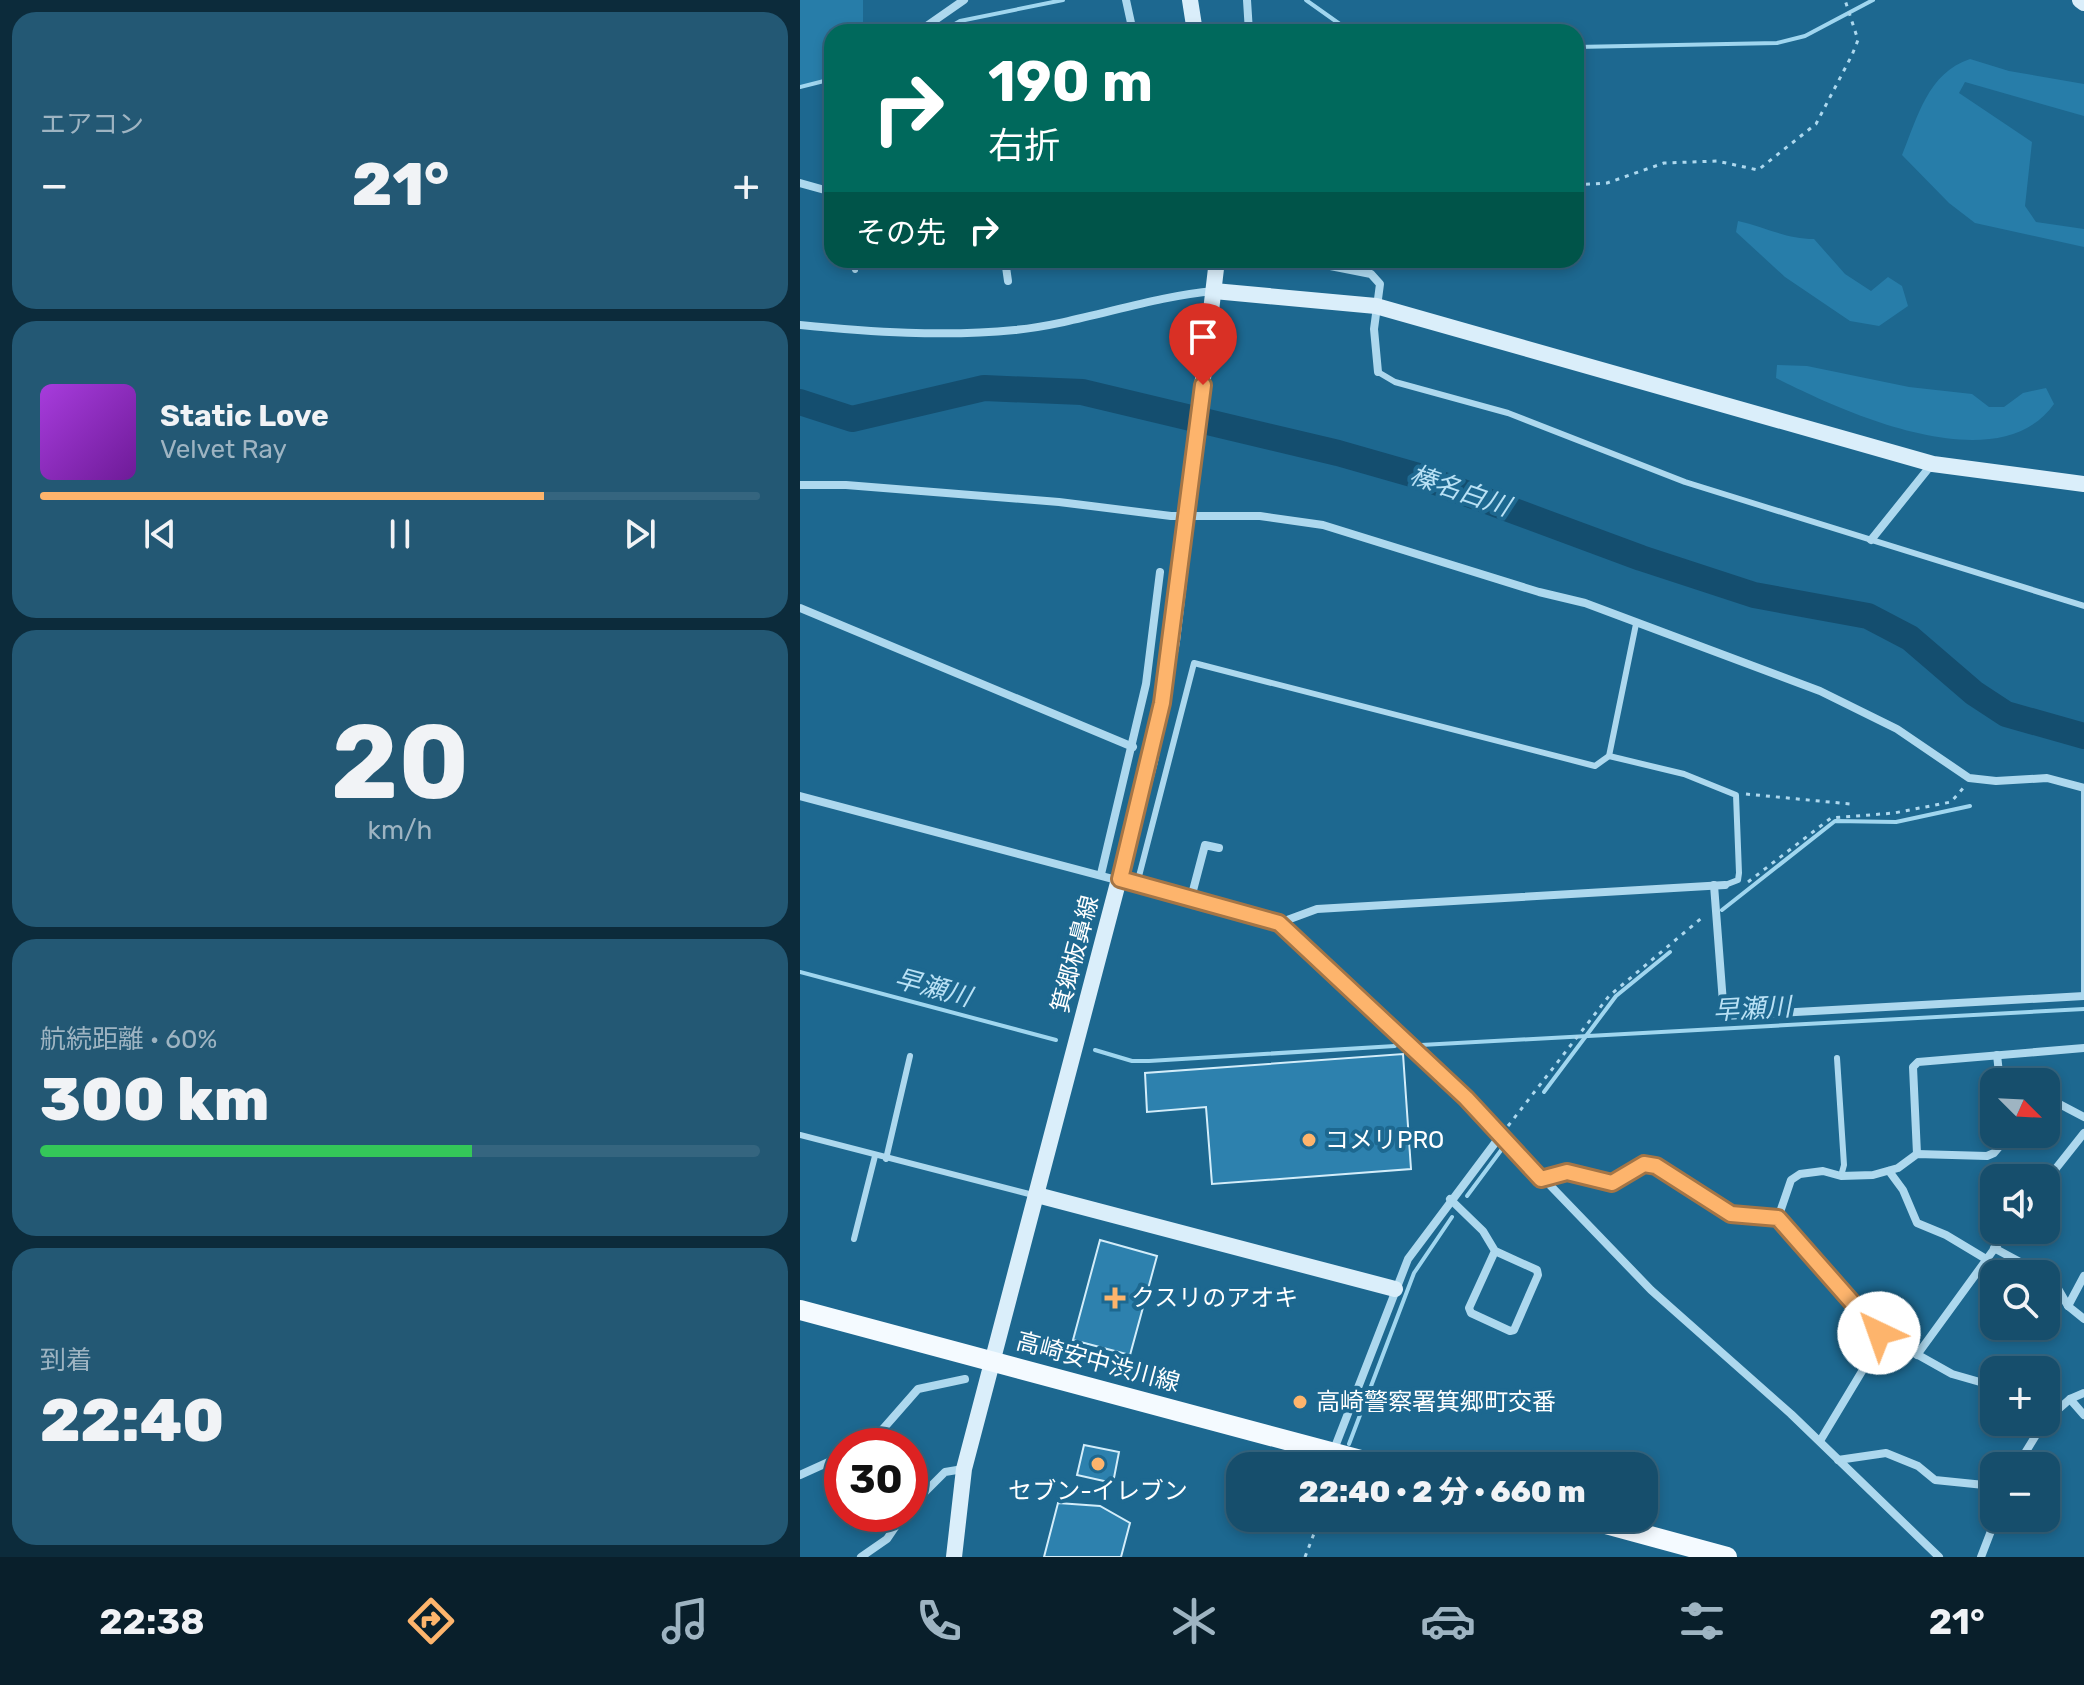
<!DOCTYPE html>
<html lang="ja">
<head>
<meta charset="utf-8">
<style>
  body { margin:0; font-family:Rubik,"Noto Sans JP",sans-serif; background:#235874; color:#f1f3f6; height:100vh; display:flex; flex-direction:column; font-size:30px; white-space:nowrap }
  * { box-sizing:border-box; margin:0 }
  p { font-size:26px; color:#9eb4c2 }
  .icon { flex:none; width:44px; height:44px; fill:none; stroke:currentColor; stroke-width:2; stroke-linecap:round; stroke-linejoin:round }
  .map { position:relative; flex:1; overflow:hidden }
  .side { display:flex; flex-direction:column; gap:12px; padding:12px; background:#0c2b3b; width:800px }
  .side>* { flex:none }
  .hud { position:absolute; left:24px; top:24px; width:760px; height:244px; border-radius:24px; box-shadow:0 4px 12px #0003,0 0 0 2px #35657f; background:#00695c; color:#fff; overflow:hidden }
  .needle { width:52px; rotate:114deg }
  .controls { position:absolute; left:1180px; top:1068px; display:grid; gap:16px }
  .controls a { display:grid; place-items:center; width:80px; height:80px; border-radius:16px; background:#164e6c; box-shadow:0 4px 12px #0003,0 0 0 2px #35657f; font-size:40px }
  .speed { position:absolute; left:24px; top:1428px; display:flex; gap:16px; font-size:40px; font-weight:700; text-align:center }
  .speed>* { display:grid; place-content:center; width:104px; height:104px; border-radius:50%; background:#164e6c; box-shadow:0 4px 12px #0003,0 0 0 2px #35657f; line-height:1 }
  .speed .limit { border:12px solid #d22; background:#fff; color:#111 }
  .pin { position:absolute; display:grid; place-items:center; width:68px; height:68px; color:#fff; margin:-82px -34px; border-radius:50% 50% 50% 0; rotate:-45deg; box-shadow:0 0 8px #0007 }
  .pin .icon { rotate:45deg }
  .me { position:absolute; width:88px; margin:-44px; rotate:318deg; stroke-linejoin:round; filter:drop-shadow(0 0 6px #0008) }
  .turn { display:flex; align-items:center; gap:28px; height:168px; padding:0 32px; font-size:36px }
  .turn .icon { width:104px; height:104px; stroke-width:2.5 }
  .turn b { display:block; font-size:56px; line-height:68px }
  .then { display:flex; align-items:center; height:76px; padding:0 32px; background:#0003; gap:16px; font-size:30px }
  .big { font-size:60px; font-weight:800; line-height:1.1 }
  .side .card { flex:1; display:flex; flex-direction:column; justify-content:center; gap:12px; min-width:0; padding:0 28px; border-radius:24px; background:#235874 }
  .side .dial { align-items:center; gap:0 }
  .dial b { font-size:104px; line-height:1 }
  .song { display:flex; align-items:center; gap:24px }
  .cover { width:96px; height:96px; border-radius:12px; background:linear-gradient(135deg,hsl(280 70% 55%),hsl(280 70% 35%)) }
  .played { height:8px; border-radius:4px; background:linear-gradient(90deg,#fdb46c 70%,#35657f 70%) }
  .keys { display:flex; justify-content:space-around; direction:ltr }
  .heat { display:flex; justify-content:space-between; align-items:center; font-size:44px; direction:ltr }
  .charge { height:12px; border-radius:6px; background:linear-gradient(90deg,#34c759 60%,#35657f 0) }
  .trip { position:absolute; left:426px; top:1452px; width:432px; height:80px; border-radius:24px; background:#164e6c; box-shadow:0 4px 12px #0003,0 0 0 2px #35657f; font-weight:800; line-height:80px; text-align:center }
  .menu { display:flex; height:128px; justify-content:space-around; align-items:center; background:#091f2b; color:#9eb4c2 }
  .menu .icon { width:56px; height:56px }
  .menu .selected { color:#fdb46c }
  .menu b { font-size:36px; color:#f1f3f6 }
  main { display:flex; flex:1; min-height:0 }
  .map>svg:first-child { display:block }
  .green { fill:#277da9 }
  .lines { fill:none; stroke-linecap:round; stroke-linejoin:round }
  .stream { stroke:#a0d6ef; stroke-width:4 }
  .river { stroke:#144e6f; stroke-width:26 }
  .building { fill:#2d81ae; stroke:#d3edfa; stroke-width:2 }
  .path { stroke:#add8ee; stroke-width:3; stroke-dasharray:4 6; stroke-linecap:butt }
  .lane { stroke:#add8ee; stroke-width:6 }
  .street { stroke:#add8ee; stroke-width:8 }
  .secondary { stroke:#daeefa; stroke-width:16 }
  .primary { stroke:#f4faff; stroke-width:20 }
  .route-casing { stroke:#a47546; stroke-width:20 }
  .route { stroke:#fdb46c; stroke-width:14 }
  .poi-dot { fill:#fdb46c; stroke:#1d6890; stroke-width:3 }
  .labels { text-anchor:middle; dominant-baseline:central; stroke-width:8; stroke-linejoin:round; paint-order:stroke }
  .street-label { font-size:24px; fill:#fff; stroke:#1d6890 }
  .poi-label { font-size:24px; fill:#fff; stroke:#1d6890; text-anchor:start }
  .water-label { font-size:26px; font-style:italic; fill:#b9e1f5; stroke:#1d6890 }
</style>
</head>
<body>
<main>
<section class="side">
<div class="card"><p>エアコン</p>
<div class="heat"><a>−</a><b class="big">21°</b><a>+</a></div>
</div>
<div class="card">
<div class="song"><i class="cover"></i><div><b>Static Love</b><p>Velvet Ray</p></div></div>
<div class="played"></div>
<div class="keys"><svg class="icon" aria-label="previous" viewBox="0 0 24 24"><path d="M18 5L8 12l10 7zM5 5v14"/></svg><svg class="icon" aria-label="pause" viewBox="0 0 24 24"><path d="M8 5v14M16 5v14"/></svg><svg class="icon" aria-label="next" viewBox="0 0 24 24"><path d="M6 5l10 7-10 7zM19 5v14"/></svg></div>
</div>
<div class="card dial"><b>20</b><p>km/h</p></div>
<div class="card"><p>航続距離 · 60%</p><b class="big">300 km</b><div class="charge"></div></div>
<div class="card"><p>到着</p><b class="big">22:40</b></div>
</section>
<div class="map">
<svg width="1284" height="1557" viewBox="0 0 1284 1557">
  <rect width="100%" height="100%" fill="#1d6890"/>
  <!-- green -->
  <g class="green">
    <path d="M 0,0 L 63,0 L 63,32 L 32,32 L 32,80 L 0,88 Z"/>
    <path d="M 1170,59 L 1209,71 L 1284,84 L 1284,116 L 1165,82 L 1159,93 L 1232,142 L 1225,206 L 1236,222 L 1284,229 L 1284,247 L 1175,223 L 1149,203 L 1102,155 C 1118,116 1128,73 1170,59 Z"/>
    <path d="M 938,221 C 965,227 986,239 1014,239 L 1045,274 L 1071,291 L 1088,277 L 1102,286 L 1108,306 L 1079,326 L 1050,321 L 985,277 L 936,232 Z"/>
    <path d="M 977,365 L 1007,366 L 1109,387 L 1172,394 L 1189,407 L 1204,407 L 1223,393 L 1246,388 L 1254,404 C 1198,483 1043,412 976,378 Z"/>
  </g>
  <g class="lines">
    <!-- stream -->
    <g class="stream">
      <path d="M 506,0 L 551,32"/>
      <path d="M 141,32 L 160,21 L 263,0"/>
      <path d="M 776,47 L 977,43 L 1005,36 L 1073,0"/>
      <path d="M 0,87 L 32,79"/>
      <path d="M 922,910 L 1035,821 L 1096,822 L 1170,806"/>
      <path d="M 0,972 L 256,1040"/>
      <path d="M 621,1045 L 1284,1009"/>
      <path d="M 295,1050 L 332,1061 L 349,1061 L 595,1046"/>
      <path d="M 744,1092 L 816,996 L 870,952"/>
      <path d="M 667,1196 L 702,1149"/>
      <path d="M 549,1444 L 614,1273 L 652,1217"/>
    </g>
    <!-- river -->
    <path class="river" d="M 0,402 L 52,419 L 184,388 L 282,392 L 538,453 L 622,477 L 841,558 L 954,595 L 1068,616 L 1110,638 L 1174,693 L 1206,714 L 1284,736"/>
  </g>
  <!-- building -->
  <g class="building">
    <path d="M 603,1054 L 611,1169 L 412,1184 L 406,1107 L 347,1112 L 345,1073 Z"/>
    <path d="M 300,1240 L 357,1256 L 330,1355 L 273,1340 Z"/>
    <path d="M 284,1445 L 319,1452 L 313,1483 L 277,1475 Z"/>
    <path d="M 258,1503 L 300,1506 L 330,1523 L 321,1557 L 244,1557 Z"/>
  </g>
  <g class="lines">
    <!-- path -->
    <g class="path">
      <path d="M 776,185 L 807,183 L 864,163 L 917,161 L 958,170 L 1016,124 L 1052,55 L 1058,40 L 1045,0"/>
      <path d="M 946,794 L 1050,804"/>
      <path d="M 948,882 L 1031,818 L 1094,813 L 1151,802 L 1165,786"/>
      <path d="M 708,1126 L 809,996 L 904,916"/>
      <path d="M 505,1557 L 520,1518"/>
    </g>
    <!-- lane -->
    <g class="lane">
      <path d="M 53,260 L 55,270"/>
      <path d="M 578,372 L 595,382 L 708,413 L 885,482 L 1284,606"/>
      <path d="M 809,756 L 884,774 L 936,795 L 939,873 L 938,880 L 925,885"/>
      <path d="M 337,884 L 394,663 L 795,766 L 809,756 L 836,624"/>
      <path d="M 1284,996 L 1284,788"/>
      <path d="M 1037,1058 L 1044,1165 L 1041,1176"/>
      <path d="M 0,1135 L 233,1195"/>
      <path d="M 86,1159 L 110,1056"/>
      <path d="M 54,1239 L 75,1156"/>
    </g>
    <!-- street -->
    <g class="street">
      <path d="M 326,0 L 333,32"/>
      <path d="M 447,0 L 449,32"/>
      <path d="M 118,32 L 164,0"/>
      <path d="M 0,183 L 32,192"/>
      <path d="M 205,260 L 208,281"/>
      <path d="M 500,260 L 571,274 L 580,284 L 574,329 L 578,372"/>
      <path d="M 0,325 C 70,332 144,337 215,330 C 282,323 347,297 414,291"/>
      <path d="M 0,485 L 46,485 L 259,502 L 371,516 L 460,516 L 523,525 L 739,592 L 785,603 L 1020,691 L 1097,729 L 1169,778 L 1196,781 L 1247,778 L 1284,788"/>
      <path d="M 1071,540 L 1132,464"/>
      <path d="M 0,608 L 333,747"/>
      <path d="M 0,796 L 479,923 L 666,1098 L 851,1290 L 991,1414 L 1139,1557"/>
      <path d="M 301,874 L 346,684 L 360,572"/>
      <path d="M 914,885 L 924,1016 L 1284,996"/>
      <path d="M 391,898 L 405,845 L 419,848"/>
      <path d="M 479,923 L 517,909 L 925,885"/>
      <path d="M 1197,1055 L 1200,1082"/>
      <path d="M 1246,1097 L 1284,1117"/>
      <path d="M 1117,1154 L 1113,1067 L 1118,1062 L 1284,1048"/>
      <path d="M 1089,1171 L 1103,1190 L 1117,1223 L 1146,1235 L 1186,1259"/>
      <path d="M 741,1179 L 767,1172 L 812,1183 L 844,1164 L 856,1166 L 931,1214 L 978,1218 L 1079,1333 L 1152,1374 L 1194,1386"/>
      <path d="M 1246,1181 L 1284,1133"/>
      <path d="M 650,1199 L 683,1231 L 695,1251 L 737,1270 L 738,1275 L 714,1330 L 710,1331 L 671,1313 L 669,1308 L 695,1251"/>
      <path d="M 978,1218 L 991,1180 L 1000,1174 L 1023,1171 L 1041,1176 L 1073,1175 L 1098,1168 L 1117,1154 L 1187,1156 L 1194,1153 L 1210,1134"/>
      <path d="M 1194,1248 L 1242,1274"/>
      <path d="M 1246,1276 L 1253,1280 L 1268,1306"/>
      <path d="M 1284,1276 L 1268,1306 L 1284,1319"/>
      <path d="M 1117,1355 L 1208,1230"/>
      <path d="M 1270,1399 L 1284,1415"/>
      <path d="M 1246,1420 L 1270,1399 L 1284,1393"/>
      <path d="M 1020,1441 L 1070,1358 L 1079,1333"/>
      <path d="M 68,1446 L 118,1389 L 165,1379"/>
      <path d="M 533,1452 L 608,1259 L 701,1135"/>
      <path d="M 1038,1460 L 1086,1453 L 1118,1466 L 1135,1480 L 1194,1486"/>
      <path d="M 1217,1466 L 1244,1422"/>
      <path d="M 0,1475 L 42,1456"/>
      <path d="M 110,1507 L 145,1472 L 163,1469"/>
      <path d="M 61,1557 L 87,1539 L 104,1514"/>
      <path d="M 1181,1557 L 1196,1518"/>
    </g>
    <!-- secondary -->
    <g class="secondary">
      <path d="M 390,0 L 395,32"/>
      <path d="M 1280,0 L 1284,3"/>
      <path d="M 414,291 L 576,306 L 1133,464 L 1284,484"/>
      <path d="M 237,1195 L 595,1289"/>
      <path d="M 154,1557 L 164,1469 L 350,761 L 372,641 L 417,260"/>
    </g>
    <!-- primary -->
    <g class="primary">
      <path d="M 0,1310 L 583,1466"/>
      <path d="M 784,1518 L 927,1557"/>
    </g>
  </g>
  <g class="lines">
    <!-- route casing -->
    <g class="route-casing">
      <path id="route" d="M 403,385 L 362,703 L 320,879 L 479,923 L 666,1098 L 741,1179 L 767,1172 L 812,1183 L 844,1164 L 856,1166 L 931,1214 L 978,1218 L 1079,1333"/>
    </g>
    <!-- route -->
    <use href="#route" class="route"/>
  </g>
  <!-- markers -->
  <g class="poi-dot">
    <circle cx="509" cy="1140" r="8"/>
    <path d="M311 1286h8v8h8v8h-8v8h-8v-8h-8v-8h8z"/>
    <circle cx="500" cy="1402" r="8"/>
    <circle cx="298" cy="1464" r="8"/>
  </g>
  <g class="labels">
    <!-- street labels -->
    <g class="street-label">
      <text transform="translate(275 954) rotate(-75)">箕郷板鼻線</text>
      <text transform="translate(298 1362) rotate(15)">高崎安中渋川線</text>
    </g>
    <!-- poi labels -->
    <g class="poi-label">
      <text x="525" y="1140">コメリPRO</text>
      <text x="331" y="1298">クスリのアオキ</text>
      <text x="516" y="1402">高崎警察署箕郷町交番</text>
      <text x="298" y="1491" text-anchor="middle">セブン-イレブン</text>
    </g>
    <!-- water labels -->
    <g class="water-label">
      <text transform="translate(660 491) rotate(19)">榛名白川</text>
      <text transform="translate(133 988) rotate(15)">早瀬川</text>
      <text transform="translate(952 1009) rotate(-3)">早瀬川</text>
    </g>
  </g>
</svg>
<div class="controls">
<a><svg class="needle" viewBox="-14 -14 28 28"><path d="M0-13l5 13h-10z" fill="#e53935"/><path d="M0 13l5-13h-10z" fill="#9eb4c2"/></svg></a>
<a><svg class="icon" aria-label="sound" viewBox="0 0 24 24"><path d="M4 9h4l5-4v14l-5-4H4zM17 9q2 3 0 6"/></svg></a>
<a><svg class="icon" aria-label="search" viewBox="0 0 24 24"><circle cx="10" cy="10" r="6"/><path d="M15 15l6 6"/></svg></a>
<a>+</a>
<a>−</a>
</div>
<div class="speed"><div class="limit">30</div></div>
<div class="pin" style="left:403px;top:385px;background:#d93025"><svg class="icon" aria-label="arrive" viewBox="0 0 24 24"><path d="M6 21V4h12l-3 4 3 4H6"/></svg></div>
<svg class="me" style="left:1079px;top:1333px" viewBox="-20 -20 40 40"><circle r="19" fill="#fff"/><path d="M0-13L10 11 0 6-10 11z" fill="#fdb46c"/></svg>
<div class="trip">22:40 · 2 分 · 660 m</div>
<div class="hud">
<div class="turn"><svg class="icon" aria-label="right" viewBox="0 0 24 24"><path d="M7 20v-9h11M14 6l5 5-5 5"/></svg><div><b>190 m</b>右折</div></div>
<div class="then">その先<svg class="icon" aria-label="right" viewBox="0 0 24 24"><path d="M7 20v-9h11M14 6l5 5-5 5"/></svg></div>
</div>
</div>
</main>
<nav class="menu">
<b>22:38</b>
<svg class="icon selected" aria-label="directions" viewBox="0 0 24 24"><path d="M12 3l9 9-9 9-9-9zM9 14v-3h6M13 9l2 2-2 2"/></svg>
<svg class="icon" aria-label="music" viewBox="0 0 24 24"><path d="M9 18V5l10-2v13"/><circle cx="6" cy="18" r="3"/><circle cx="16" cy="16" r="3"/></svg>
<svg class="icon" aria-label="phone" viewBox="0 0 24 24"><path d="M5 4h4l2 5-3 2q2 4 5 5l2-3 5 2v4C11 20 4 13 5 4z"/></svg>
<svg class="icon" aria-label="climate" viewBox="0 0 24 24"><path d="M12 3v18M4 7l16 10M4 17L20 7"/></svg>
<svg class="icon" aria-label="car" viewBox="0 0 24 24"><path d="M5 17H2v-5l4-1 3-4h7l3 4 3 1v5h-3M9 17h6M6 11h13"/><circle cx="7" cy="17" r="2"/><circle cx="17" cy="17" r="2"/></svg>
<svg class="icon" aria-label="filters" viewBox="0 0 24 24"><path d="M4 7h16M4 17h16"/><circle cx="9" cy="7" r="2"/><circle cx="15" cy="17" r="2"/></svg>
<b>21°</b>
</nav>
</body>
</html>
